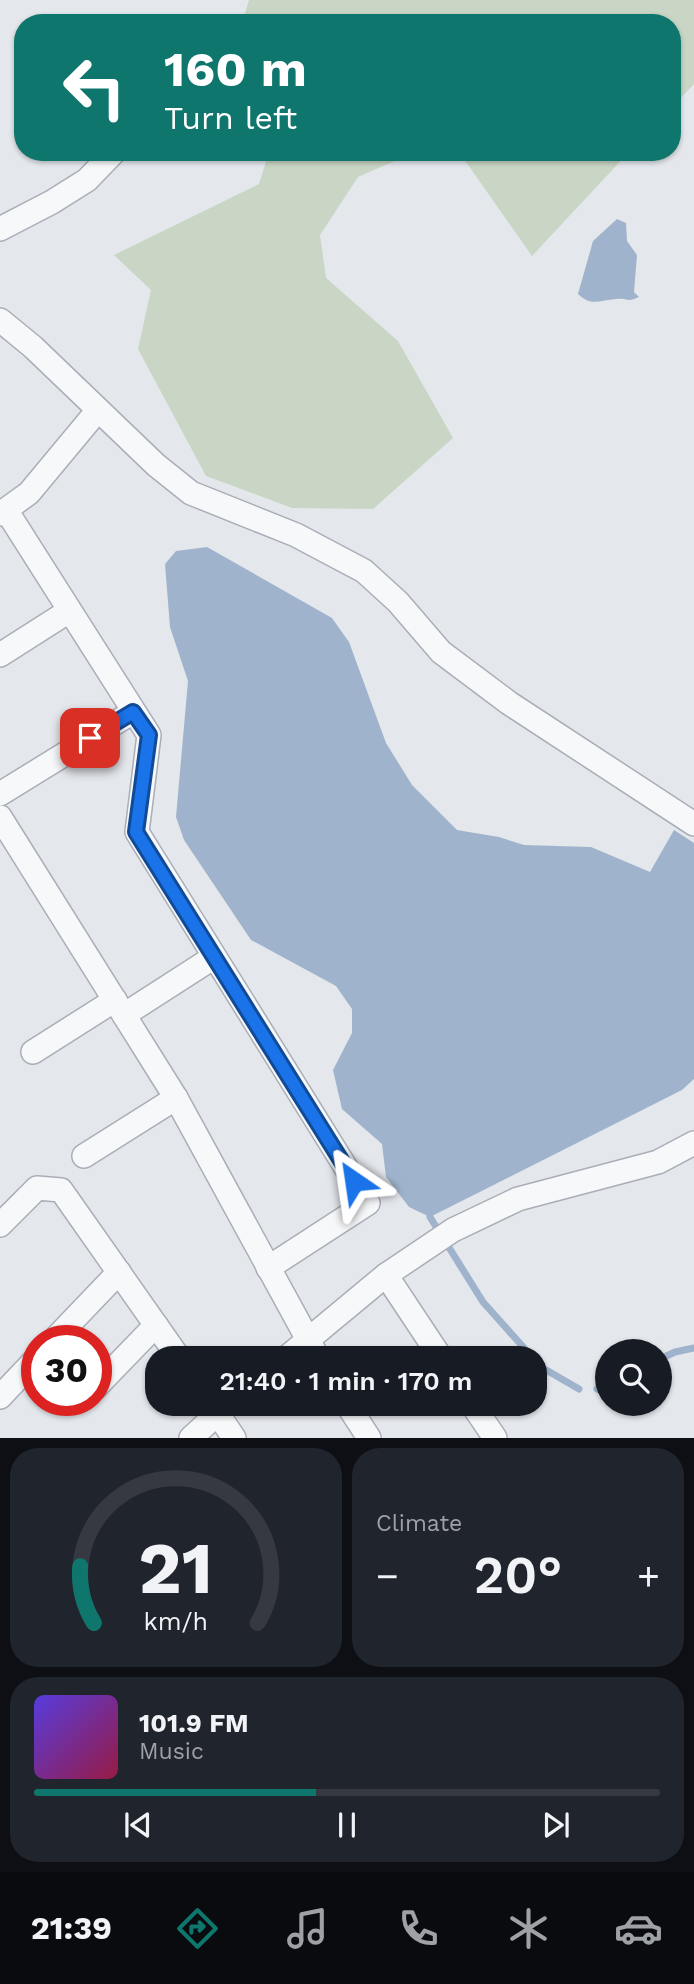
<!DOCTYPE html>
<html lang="en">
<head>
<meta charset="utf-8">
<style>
  body { margin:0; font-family:"Work Sans",sans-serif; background:#20242c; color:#f1f3f6; height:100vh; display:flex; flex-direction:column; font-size:26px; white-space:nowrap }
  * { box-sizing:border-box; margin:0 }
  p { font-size:23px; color:#9ea1a6 }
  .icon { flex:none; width:38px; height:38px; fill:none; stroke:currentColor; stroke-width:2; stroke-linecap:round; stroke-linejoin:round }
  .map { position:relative; height:1438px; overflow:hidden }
  .details { display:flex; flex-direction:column; gap:10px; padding:10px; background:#0d0f14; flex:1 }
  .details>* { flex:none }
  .hud { position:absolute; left:14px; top:14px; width:667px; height:147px; border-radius:28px; box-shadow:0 2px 5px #0004; background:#0f766e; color:#fff; overflow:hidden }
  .controls { position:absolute; left:595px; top:1339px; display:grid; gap:14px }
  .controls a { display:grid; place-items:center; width:77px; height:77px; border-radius:50%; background:#171b24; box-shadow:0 2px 5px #0004; font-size:35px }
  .speed { position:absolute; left:21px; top:1325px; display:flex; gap:14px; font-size:35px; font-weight:700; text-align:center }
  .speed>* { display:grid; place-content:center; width:91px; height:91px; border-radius:50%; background:#171b24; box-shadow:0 2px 5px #0004; line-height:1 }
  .speed .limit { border:10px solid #d22; background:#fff; color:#111 }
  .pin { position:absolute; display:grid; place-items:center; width:60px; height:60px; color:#fff; margin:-30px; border-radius:14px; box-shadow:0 4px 10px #0006 }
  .me { position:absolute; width:77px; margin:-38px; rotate:328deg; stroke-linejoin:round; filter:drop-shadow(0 0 5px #0008) }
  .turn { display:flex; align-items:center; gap:24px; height:147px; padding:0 35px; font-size:32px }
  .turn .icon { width:91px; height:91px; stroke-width:2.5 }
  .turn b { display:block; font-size:49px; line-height:60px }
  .big { font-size:52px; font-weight:600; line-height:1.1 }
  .details .widget { flex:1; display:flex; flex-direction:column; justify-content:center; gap:10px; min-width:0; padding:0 24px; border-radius:28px; background:#20242c }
  .details .dial { align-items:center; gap:0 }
  .dial svg { height:182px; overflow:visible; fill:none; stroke:#363941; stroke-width:7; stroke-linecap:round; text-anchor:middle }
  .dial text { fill:#f1f3f6; stroke:none }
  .song { display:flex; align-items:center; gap:21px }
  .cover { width:84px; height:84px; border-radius:10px; background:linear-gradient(135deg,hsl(250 70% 55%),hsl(340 70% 35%)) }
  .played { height:7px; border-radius:4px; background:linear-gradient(90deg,#0f766e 45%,#363941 45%) }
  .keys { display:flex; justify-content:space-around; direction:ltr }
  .heat { display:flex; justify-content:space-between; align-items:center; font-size:38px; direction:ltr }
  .details .tiles { flex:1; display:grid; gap:10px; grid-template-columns:1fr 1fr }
  .widget:last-child { grid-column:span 2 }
  .trip { position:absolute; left:145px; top:1346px; width:402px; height:70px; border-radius:28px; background:#171b24; box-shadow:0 2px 5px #0004; font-weight:600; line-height:70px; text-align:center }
  .menu { display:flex; height:112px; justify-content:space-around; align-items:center; background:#090b0e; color:#9ea1a6 }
  .menu .icon { width:49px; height:49px }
  .menu .active { color:#0f766e }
  .menu b { font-size:32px; color:#f1f3f6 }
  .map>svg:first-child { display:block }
  .green { fill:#c9d6c5 }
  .water { fill:#9fb4cc }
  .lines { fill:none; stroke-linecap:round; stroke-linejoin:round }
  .stream { stroke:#9fb4cc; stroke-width:7 }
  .minor-casing { stroke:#a9aeb7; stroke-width:26 }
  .minor { stroke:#f7f8fa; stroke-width:23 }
  .route-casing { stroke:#114b97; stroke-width:18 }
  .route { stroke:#1a73e8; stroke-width:12 }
</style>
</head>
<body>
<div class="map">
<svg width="694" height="1438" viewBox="0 0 694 1438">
  <rect width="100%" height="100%" fill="#e4e7ec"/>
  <!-- green -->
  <g class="green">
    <path d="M 249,0 L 694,0 L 694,84 L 672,107 L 672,23 L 242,23 Z"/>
    <path d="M 269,152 L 415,152 L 358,177 L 320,235 L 326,278 L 398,341 L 453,438 L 373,509 L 292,508 L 206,476 L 138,349 L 151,290 L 114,255 L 259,184 Z"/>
    <path d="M 459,152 L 629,152 L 532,256 Z"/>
  </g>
  <!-- water -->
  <g class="water">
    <path d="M 617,219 L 626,223 L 627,241 L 637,255 L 634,292 L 639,297 C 625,303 628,298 616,299 C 601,300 591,307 578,294 L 593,241 Z"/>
    <path d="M 207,547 L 332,618 L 349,642 L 386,743 L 412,785 L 457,830 L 499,837 L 524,845 L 591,847 L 650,872 L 674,830 L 694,843 L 694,1079 L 682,1090 L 430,1217 L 409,1207 L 386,1177 L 382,1144 L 342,1109 L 333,1070 L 352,1033 L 352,1009 L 336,986 L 251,940 L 184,840 L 176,817 L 188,681 L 170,627 L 165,564 L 176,551 Z"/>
  </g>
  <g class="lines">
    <!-- stream -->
    <g class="stream">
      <path d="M 430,1217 L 483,1302 L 533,1358"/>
      <path d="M 660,1359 L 675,1352 L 694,1348"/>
      <path d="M 536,1361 L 541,1367 L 579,1389"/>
      <path d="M 597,1389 L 607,1384"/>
    </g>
    <!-- minor casing -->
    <g class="minor-casing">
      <g id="minor">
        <path d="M 0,229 L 52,202 L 87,180 L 114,152"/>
        <path d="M 0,320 L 33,347 L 156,465 L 191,493 L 296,535 L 364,571 L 398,602 L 441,652 L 509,703 L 694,824"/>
        <path d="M 6,510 L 149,735 L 137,832 L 368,1203 L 268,1268"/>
        <path d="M 0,514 L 29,493 L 98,410"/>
        <path d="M 0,655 L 69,611"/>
        <path d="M 0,794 L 133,712"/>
        <path d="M 0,817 L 176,1098 L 318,1358"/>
        <path d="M 124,1015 L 214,957"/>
        <path d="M 33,1052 L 115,1000"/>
        <path d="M 84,1156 L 176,1098"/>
        <path d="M 0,1225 L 37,1188 L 61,1190 L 179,1358"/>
        <path d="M 386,1275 L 441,1358"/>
        <path d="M 54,1340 L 119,1272"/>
        <path d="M 286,1358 L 386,1275 L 453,1230 L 518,1199 L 658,1162 L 694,1143"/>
        <path d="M 96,1387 L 156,1325"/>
        <path d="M 0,1397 L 37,1358"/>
        <path d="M 211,1404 L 234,1438"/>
        <path d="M 347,1404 L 369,1438"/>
        <path d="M 472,1404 L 495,1438"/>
        <path d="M 191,1438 L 228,1404"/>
      </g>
    </g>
    <!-- minor -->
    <use href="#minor" class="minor"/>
  </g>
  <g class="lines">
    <!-- route casing -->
    <g class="route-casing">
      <path id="route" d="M 90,738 L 133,712 L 149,735 L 136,832 L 354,1181"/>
    </g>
    <!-- route -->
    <use href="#route" class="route"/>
  </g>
</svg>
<div class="controls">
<a><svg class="icon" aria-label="search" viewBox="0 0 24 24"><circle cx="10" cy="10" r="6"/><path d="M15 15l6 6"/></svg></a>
</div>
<div class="speed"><div class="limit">30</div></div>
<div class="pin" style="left:90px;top:738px;background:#d93025"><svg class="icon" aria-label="arrive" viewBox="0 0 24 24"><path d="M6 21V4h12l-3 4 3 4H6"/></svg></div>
<svg class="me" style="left:354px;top:1181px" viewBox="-20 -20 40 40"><path d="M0-17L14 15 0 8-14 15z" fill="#1a73e8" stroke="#fff" stroke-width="4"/></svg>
<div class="trip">21:40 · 1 min · 170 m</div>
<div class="hud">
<div class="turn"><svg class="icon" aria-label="left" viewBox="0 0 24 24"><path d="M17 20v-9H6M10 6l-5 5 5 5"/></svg><div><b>160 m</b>Turn left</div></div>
</div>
</div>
<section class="details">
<div class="tiles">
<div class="widget dial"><svg viewBox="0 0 100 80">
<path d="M14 69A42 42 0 1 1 86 69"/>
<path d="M14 69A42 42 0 0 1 8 44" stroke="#0f766e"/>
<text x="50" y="56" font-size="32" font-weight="700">21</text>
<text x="50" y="72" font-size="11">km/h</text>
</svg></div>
<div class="widget"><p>Climate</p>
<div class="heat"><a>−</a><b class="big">20°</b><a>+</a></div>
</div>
<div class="widget">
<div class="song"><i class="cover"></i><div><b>101.9 FM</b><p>Music</p></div></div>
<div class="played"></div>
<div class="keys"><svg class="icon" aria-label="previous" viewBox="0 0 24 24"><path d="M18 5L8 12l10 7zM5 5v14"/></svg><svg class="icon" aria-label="pause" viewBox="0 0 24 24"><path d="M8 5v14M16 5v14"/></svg><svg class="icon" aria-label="next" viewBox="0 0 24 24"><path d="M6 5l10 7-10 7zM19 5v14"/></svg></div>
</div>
</div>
</section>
<nav class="menu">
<b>21:39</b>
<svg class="icon active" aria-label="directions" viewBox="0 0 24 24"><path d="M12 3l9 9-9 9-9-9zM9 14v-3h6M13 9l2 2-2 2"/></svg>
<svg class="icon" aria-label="music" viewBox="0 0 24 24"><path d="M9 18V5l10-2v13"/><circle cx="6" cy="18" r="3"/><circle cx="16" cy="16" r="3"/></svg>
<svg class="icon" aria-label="phone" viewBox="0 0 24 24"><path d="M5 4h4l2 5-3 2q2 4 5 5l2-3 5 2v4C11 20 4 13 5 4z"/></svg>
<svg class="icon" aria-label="climate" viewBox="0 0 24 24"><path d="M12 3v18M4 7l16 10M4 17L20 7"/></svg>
<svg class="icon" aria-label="car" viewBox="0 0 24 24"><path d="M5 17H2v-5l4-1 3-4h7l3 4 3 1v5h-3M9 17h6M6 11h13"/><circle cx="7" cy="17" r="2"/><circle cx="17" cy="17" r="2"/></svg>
</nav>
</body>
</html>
